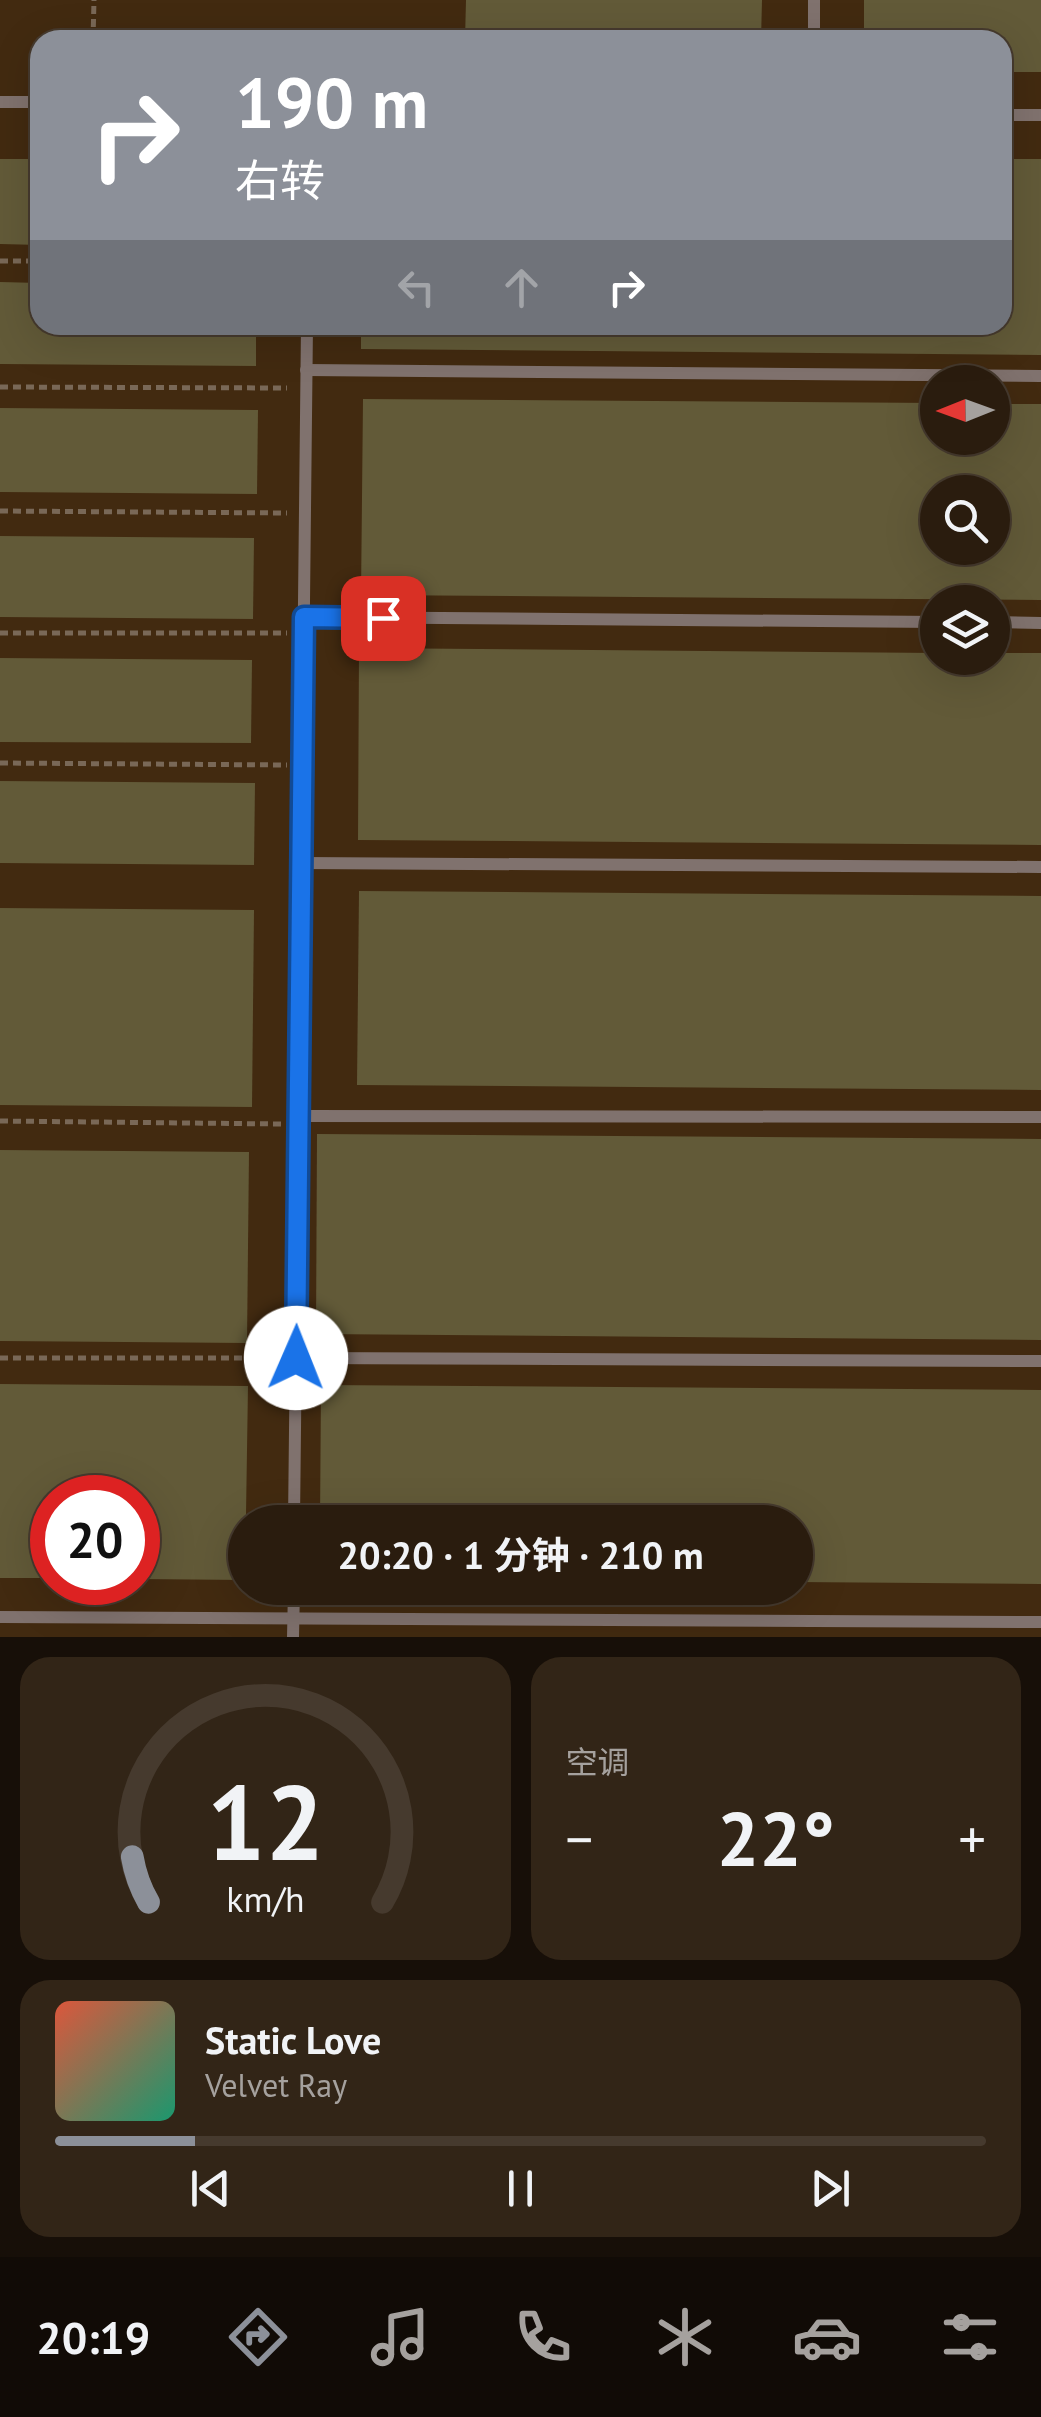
<!DOCTYPE html>
<html lang="zh">
<head>
<meta charset="utf-8">
<style>
  body { margin:0; font-family:"PT Sans","Noto Sans SC",sans-serif; background:#322517; color:#f1f3f6; height:100vh; display:flex; flex-direction:column; font-size:38px; white-space:nowrap }
  * { box-sizing:border-box; margin:0 }
  p { font-size:32px; color:#a5a19e }
  .icon { flex:none; width:55px; height:55px; fill:none; stroke:currentColor; stroke-width:2; stroke-linecap:round; stroke-linejoin:round }
  .map { position:relative; height:1637px; overflow:hidden }
  .sheet { display:flex; flex-direction:column; gap:20px; padding:20px; background:#170f08; flex:1 }
  .sheet>* { flex:none }
  .banner { position:absolute; left:30px; top:30px; width:982px; height:305px; border-radius:30px; box-shadow:0 10px 40px #0002,0 0 0 2px #463a2e; background:#8c9099; color:#fff; overflow:hidden }
  .needle { width:65px; rotate:269deg }
  .tools { position:absolute; left:920px; top:365px; display:grid; gap:20px }
  .tools a { display:grid; place-items:center; width:90px; height:90px; border-radius:50%; background:#2a1c0e; box-shadow:0 10px 40px #0002,0 0 0 2px #463a2e; font-size:50px }
  .speed { position:absolute; left:30px; top:1475px; display:flex; gap:20px; font-size:50px; font-weight:700; text-align:center }
  .speed>* { display:grid; place-content:center; width:130px; height:130px; border-radius:50%; background:#2a1c0e; box-shadow:0 10px 40px #0002,0 0 0 2px #463a2e; line-height:1 }
  .speed .limit { border:15px solid #d22; background:#fff; color:#111 }
  .pin { position:absolute; display:grid; place-items:center; width:85px; height:85px; color:#fff; margin:-42px; border-radius:20px; box-shadow:0 5px 15px #0006 }
  .me { position:absolute; width:110px; margin:-55px; rotate:1deg; stroke-linejoin:round; filter:drop-shadow(0 0 8px #0008) }
  .turn { display:flex; align-items:center; gap:35px; height:210px; padding:0 40px; font-size:45px }
  .turn .icon { width:130px; height:130px; stroke-width:2.5 }
  .turn b { display:block; font-size:70px; line-height:85px }
  .lanes { display:flex; align-items:center; height:95px; padding:0 40px; background:#0003; justify-content:center; gap:50px; direction:ltr }
  .lanes .off { opacity:.35 }
  .big { font-size:75px; font-weight:700; line-height:1.1 }
  .sheet .tile { flex:1; display:flex; flex-direction:column; justify-content:center; gap:15px; min-width:0; padding:0 35px; border-radius:30px; background:#322517 }
  .sheet .dial { align-items:center; gap:0 }
  .dial svg { height:260px; overflow:visible; fill:none; stroke:#463a2e; stroke-width:7; stroke-linecap:round; text-anchor:middle }
  .dial text { fill:#f1f3f6; stroke:none }
  .song { display:flex; align-items:center; gap:30px }
  .cover { width:120px; height:120px; border-radius:15px; background:linear-gradient(135deg,hsl(10 70% 55%),hsl(160 70% 35%)) }
  .played { height:10px; border-radius:5px; background:linear-gradient(90deg,#8c9099 15%,#463a2e 15%) }
  .keys { display:flex; justify-content:space-around; direction:ltr }
  .heat { display:flex; justify-content:space-between; align-items:center; font-size:55px; direction:ltr }
  .sheet .tiles { flex:1; display:grid; gap:20px; grid-template-columns:1fr 1fr }
  .tile:last-child { grid-column:span 2 }
  .trip { position:absolute; left:228px; top:1505px; width:585px; height:100px; border-radius:50px; background:#2a1c0e; box-shadow:0 10px 40px #0002,0 0 0 2px #463a2e; font-weight:700; line-height:100px; text-align:center }
  .tabs { display:flex; height:160px; justify-content:space-around; align-items:center; background:#110b06; color:#a5a19e }
  .tabs .icon { width:70px; height:70px }
  .tabs .active { color:#8c9099 }
  .tabs b { font-size:45px; color:#f1f3f6 }
  .map>svg:first-child { display:block }
  .built { fill:#422a10; fill-rule:evenodd }
  .building { fill:#625a38; fill-rule:evenodd }
  .lines { fill:none; stroke-linecap:round; stroke-linejoin:round }
  .path { stroke:#796857; stroke-width:5; stroke-dasharray:8 5; stroke-linecap:butt }
  .lane { stroke:#80726e; stroke-width:12 }
  .route-casing { stroke:#114b97; stroke-width:25 }
  .route { stroke:#1a73e8; stroke-width:18 }
</style>
</head>
<body>
<div class="map">
<svg width="1041" height="1637" viewBox="0 0 1041 1637">
  <rect width="100%" height="100%" fill="#382512"/>
  <!-- built -->
  <path class="built" d="M 0,0 L 1041,0 L 1041,1637 L 0,1637 ZM 40,40 L 1002,40 L 1002,325 L 40,325 ZM 938,382 L 992,382 L 992,438 L 938,438 ZM 938,492 L 992,492 L 992,548 L 938,548 ZM 938,602 L 992,602 L 992,658 L 938,658 ZM 52,1498 L 138,1498 L 138,1582 L 52,1582 ZM 245,1522 L 795,1522 L 795,1588 L 245,1588 Z"/>
  <!-- building -->
  <g class="building">
    <path d="M 466,0 L 762,0 L 761,40 L 465,40 Z"/>
    <path d="M 864,0 L 1041,0 L 1041,72 L 1002,72 L 1002,40 L 864,40 Z"/>
    <path d="M 0,159 L 40,159 L 40,245 L 0,244 Z"/>
    <path d="M 1002,159 L 1041,159 L 1041,355 L 361,349 L 361,325 L 1002,325 Z"/>
    <path d="M 0,282 L 40,283 L 40,325 L 256,325 L 256,366 L 0,364 Z"/>
    <path d="M 363,399 L 938,403 L 938,438 L 992,438 L 992,404 L 1041,404 L 1041,600 L 361,595 ZM 938,492 L 992,492 L 992,548 L 938,548 Z"/>
    <path d="M 0,408 L 258,410 L 257,494 L 0,492 Z"/>
    <path d="M 0,536 L 254,538 L 253,619 L 0,617 Z"/>
    <path d="M 359,648 L 938,653 L 938,658 L 992,658 L 992,653 L 1041,653 L 1041,845 L 358,840 Z"/>
    <path d="M 0,658 L 252,660 L 251,743 L 0,742 Z"/>
    <path d="M 0,781 L 255,783 L 254,865 L 0,863 Z"/>
    <path d="M 359,891 L 1041,896 L 1041,1090 L 357,1085 Z"/>
    <path d="M 0,908 L 254,910 L 252,1107 L 0,1105 Z"/>
    <path d="M 317,1134 L 1041,1139 L 1041,1340 L 316,1334 Z"/>
    <path d="M 0,1150 L 249,1152 L 247,1343 L 0,1341 Z"/>
    <path d="M 0,1384 L 248,1386 L 245,1580 L 138,1579 L 138,1498 L 52,1498 L 52,1578 L 0,1578 Z"/>
    <path d="M 321,1385 L 1041,1390 L 1041,1584 L 795,1582 L 795,1522 L 320,1522 Z"/>
  </g>
  <g class="lines">
    <!-- path -->
    <g class="path">
      <path d="M 93,40 L 94,0"/>
      <path d="M 0,261 L 40,261"/>
      <path d="M 0,387 L 287,388"/>
      <path d="M 0,511 L 287,513"/>
      <path d="M 0,633 L 287,633"/>
      <path d="M 0,763 L 287,765"/>
      <path d="M 0,1121 L 282,1124"/>
      <path d="M 0,1358 L 277,1358"/>
    </g>
    <!-- lane -->
    <g class="lane">
      <path d="M 814,40 L 814,0"/>
      <path d="M 0,102 L 40,102"/>
      <path d="M 1002,115 L 1041,115"/>
      <path d="M 306,370 L 1041,376"/>
      <path d="M 304,617 L 938,622"/>
      <path d="M 992,622 L 1041,623"/>
      <path d="M 301,863 L 1041,867"/>
      <path d="M 299,1116 L 1041,1117"/>
      <path d="M 296,1358 L 1041,1361"/>
      <path d="M 294,1522 L 307,325"/>
      <path d="M 0,1617 L 1041,1622"/>
      <path d="M 293,1637 L 294,1588"/>
    </g>
  </g>
  <g class="lines">
    <!-- route casing -->
    <g class="route-casing">
      <path id="route" d="M 296,1358 L 304,617 L 383,618"/>
    </g>
    <!-- route -->
    <use href="#route" class="route"/>
  </g>
</svg>
<div class="tools">
<a><svg class="needle" viewBox="-14 -14 28 28"><path d="M0-13l5 13h-10z" fill="#e53935"/><path d="M0 13l5-13h-10z" fill="#a5a19e"/></svg></a>
<a><svg class="icon" aria-label="search" viewBox="0 0 24 24"><circle cx="10" cy="10" r="6"/><path d="M15 15l6 6"/></svg></a>
<a><svg class="icon" aria-label="layers" viewBox="0 0 24 24"><path d="M12 4l9 5-9 5-9-5zM3 14l9 5 9-5"/></svg></a>
</div>
<div class="speed"><div class="limit">20</div></div>
<div class="pin" style="left:383px;top:618px;background:#d93025"><svg class="icon" aria-label="arrive" viewBox="0 0 24 24"><path d="M6 21V4h12l-3 4 3 4H6"/></svg></div>
<svg class="me" style="left:296px;top:1358px" viewBox="-20 -20 40 40"><circle r="19" fill="#fff"/><path d="M0-13L10 11 0 6-10 11z" fill="#1a73e8"/></svg>
<div class="trip">20:20 · 1 分钟 · 210 m</div>
<div class="banner">
<div class="turn"><svg class="icon" aria-label="right" viewBox="0 0 24 24"><path d="M7 20v-9h11M14 6l5 5-5 5"/></svg><div><b>190 m</b>右转</div></div>
<div class="lanes"><svg class="icon off" aria-label="left" viewBox="0 0 24 24"><path d="M17 20v-9H6M10 6l-5 5 5 5"/></svg><svg class="icon off" aria-label="ahead" viewBox="0 0 24 24"><path d="M12 20V5M6 11l6-6 6 6"/></svg><svg class="icon" aria-label="right" viewBox="0 0 24 24"><path d="M7 20v-9h11M14 6l5 5-5 5"/></svg></div>
</div>
</div>
<section class="sheet">
<div class="tiles">
<div class="tile dial"><svg viewBox="0 0 100 80">
<path d="M14 69A42 42 0 1 1 86 69"/>
<path d="M14 69A42 42 0 0 1 9 55" stroke="#8c9099"/>
<text x="50" y="56" font-size="32" font-weight="700">12</text>
<text x="50" y="72" font-size="11">km/h</text>
</svg></div>
<div class="tile"><p>空调</p>
<div class="heat"><a>−</a><b class="big">22°</b><a>+</a></div>
</div>
<div class="tile">
<div class="song"><i class="cover"></i><div><b>Static Love</b><p>Velvet Ray</p></div></div>
<div class="played"></div>
<div class="keys"><svg class="icon" aria-label="previous" viewBox="0 0 24 24"><path d="M18 5L8 12l10 7zM5 5v14"/></svg><svg class="icon" aria-label="pause" viewBox="0 0 24 24"><path d="M8 5v14M16 5v14"/></svg><svg class="icon" aria-label="next" viewBox="0 0 24 24"><path d="M6 5l10 7-10 7zM19 5v14"/></svg></div>
</div>
</div>
</section>
<nav class="tabs">
<b>20:19</b>
<svg class="icon active" aria-label="directions" viewBox="0 0 24 24"><path d="M12 3l9 9-9 9-9-9zM9 14v-3h6M13 9l2 2-2 2"/></svg>
<svg class="icon" aria-label="music" viewBox="0 0 24 24"><path d="M9 18V5l10-2v13"/><circle cx="6" cy="18" r="3"/><circle cx="16" cy="16" r="3"/></svg>
<svg class="icon" aria-label="phone" viewBox="0 0 24 24"><path d="M5 4h4l2 5-3 2q2 4 5 5l2-3 5 2v4C11 20 4 13 5 4z"/></svg>
<svg class="icon" aria-label="climate" viewBox="0 0 24 24"><path d="M12 3v18M4 7l16 10M4 17L20 7"/></svg>
<svg class="icon" aria-label="car" viewBox="0 0 24 24"><path d="M5 17H2v-5l4-1 3-4h7l3 4 3 1v5h-3M9 17h6M6 11h13"/><circle cx="7" cy="17" r="2"/><circle cx="17" cy="17" r="2"/></svg>
<svg class="icon" aria-label="filters" viewBox="0 0 24 24"><path d="M4 7h16M4 17h16"/><circle cx="9" cy="7" r="2"/><circle cx="15" cy="17" r="2"/></svg>
</nav>
</body>
</html>
